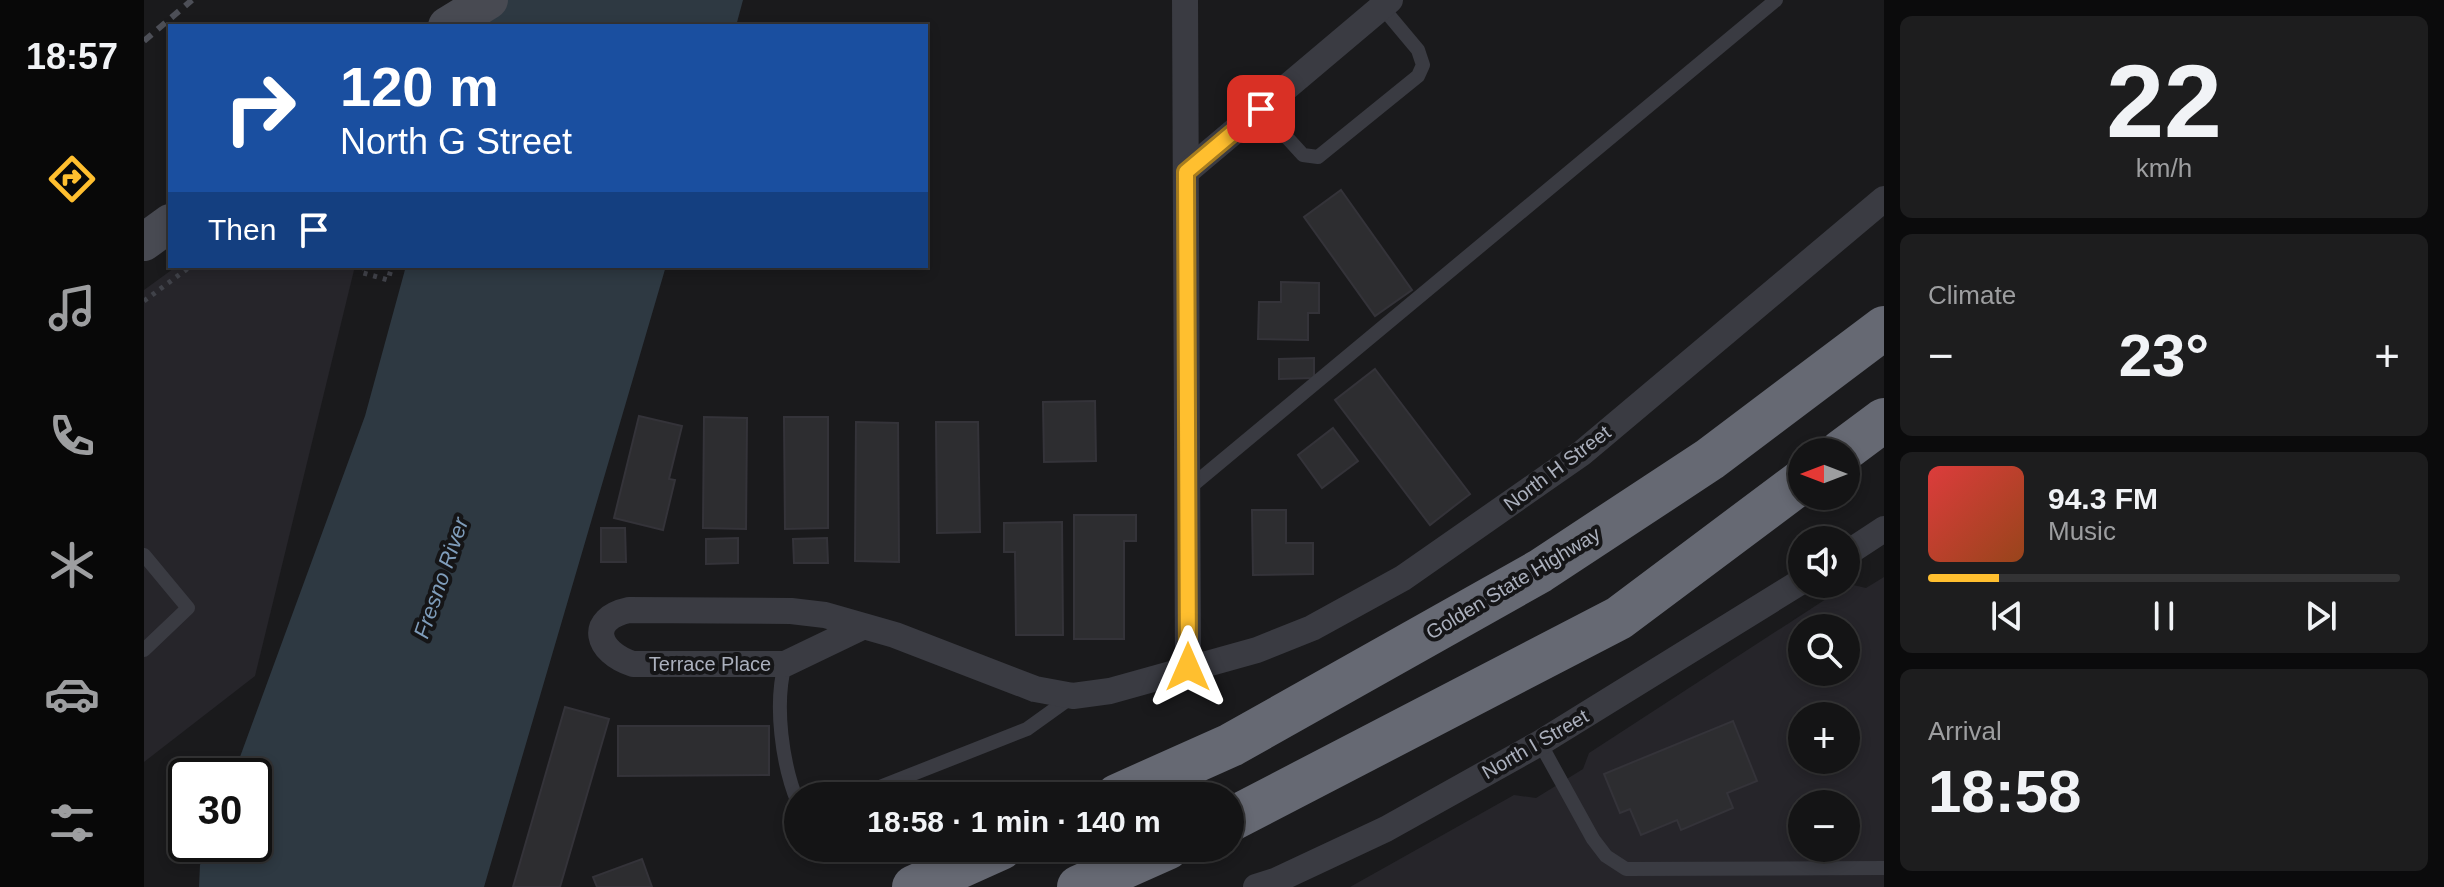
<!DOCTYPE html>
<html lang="en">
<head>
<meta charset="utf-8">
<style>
  body { margin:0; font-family:Arial,sans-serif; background:#1d1d1e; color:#f1f3f6; height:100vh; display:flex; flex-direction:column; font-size:30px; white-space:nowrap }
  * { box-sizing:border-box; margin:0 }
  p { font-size:26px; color:#9d9ea0 }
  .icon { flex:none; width:44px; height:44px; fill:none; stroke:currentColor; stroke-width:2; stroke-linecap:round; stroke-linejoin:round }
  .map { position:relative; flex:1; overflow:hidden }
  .drawer { display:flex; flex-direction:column; gap:16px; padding:16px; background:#0b0b0c; width:560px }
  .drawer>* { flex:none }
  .banner { position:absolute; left:24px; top:24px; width:760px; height:244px; border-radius:0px; box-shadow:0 4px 12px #0003,0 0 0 2px #333334; background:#1a4fa0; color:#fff; overflow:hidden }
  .needle { width:52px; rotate:270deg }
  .fabs { position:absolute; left:1644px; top:438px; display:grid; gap:16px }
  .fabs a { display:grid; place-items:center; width:72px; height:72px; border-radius:50%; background:#141415; box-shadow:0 4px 12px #0003,0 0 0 2px #333334; font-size:40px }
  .speed { position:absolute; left:24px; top:758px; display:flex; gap:16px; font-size:40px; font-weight:700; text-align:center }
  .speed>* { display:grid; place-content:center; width:104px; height:104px; border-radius:50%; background:#141415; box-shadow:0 4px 12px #0003,0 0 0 2px #333334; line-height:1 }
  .speed .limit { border:4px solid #111; border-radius:12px; background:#fff; color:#111 }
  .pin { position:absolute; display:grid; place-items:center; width:68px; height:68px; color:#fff; margin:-34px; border-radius:16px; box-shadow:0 4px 12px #0006 }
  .me { position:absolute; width:88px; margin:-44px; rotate:0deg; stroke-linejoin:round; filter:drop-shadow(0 0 6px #0008) }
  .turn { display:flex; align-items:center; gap:28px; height:168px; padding:0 40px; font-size:36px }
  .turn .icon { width:104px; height:104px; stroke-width:2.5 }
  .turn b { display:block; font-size:56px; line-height:68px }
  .then { display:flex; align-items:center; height:76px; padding:0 40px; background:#0003; gap:16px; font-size:30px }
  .big { font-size:60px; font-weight:600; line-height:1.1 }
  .drawer .widget { flex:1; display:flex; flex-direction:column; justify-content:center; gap:12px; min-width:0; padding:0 28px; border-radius:12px; background:#1d1d1e }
  .drawer .dial { align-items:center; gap:0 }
  .dial b { font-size:104px; line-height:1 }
  .song { display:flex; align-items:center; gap:24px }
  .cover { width:96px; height:96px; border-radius:12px; background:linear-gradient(135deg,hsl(0 70% 55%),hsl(20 70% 35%)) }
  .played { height:8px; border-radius:4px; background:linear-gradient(90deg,#ffbf2f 15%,#333334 15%) }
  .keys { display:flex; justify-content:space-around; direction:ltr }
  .heat { display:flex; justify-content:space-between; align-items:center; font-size:44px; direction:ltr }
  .trip { position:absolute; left:640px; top:782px; width:460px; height:80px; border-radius:40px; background:#141415; box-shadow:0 4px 12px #0003,0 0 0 2px #333334; font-weight:600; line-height:80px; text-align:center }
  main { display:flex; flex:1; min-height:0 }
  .menu { display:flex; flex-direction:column; width:144px; justify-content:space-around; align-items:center; background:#080808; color:#9d9ea0 }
  .menu .icon { width:56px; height:56px }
  .menu .current { color:#ffbf2f }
  .menu b { font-size:36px; color:#f1f3f6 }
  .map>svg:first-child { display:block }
  .built { fill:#26252a; fill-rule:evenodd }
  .water { fill:#2e3942 }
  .building { fill:#2d2d30; stroke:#343339; stroke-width:2 }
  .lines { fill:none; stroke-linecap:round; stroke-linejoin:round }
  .path { stroke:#404249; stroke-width:5; stroke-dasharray:4 6; stroke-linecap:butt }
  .lane { stroke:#3a3b42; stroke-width:14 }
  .street { stroke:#3a3b42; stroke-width:26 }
  .secondary { stroke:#484a52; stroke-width:38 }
  .highway { stroke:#666973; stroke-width:44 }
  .rail { stroke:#4d4f57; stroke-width:6; stroke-dasharray:10 8; stroke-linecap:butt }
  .route-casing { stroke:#a67c1f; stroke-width:20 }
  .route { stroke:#ffbf2f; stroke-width:14 }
  .labels { text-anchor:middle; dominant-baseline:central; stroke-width:8; stroke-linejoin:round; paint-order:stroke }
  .street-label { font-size:20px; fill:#abb0bd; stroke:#151517 }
  .water-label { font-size:22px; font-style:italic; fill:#7f9dbb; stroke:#151517 }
</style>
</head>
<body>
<main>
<nav class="menu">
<b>18:57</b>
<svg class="icon current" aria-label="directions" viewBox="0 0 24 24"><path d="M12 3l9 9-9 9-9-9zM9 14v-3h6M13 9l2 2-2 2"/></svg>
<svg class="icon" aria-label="music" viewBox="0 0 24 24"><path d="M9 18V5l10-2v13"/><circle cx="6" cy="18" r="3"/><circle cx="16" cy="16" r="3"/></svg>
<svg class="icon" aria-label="phone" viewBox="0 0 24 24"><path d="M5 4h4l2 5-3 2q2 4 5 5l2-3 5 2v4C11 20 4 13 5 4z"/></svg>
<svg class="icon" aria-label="climate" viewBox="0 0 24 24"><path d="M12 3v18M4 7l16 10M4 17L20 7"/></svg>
<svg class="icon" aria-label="car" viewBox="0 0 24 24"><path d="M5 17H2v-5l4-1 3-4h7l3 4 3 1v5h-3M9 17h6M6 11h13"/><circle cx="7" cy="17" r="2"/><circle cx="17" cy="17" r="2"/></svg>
<svg class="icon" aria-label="filters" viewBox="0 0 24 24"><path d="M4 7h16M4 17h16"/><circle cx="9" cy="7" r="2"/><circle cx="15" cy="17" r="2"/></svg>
</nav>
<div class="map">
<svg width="1740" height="887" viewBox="0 0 1740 887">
  <rect width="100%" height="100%" fill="#1a1a1c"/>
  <!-- built -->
  <g class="built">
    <path d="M 33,266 L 211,266 L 111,676 L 0,762 L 0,290 Z"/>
    <path d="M 1740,577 L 1740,887 L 1206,887 L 1370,795 L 1392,798 L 1439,769 L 1445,753 L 1705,584 L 1722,588 ZM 1658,628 L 1702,628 L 1702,672 L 1658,672 ZM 1658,716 L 1702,716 L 1702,760 L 1658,760 ZM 1658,804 L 1702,804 L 1702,848 L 1658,848 Z"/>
  </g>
  <!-- water -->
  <g class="water">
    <path d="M 333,0 L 599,0 L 592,26 L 326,26 Z"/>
    <path d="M 262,266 L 522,266 L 340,887 L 55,887 L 56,865 L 64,844 L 110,844 L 110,776 L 89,776 L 221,416 Z"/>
  </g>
  <!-- building -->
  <g class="building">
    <path d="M 1197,190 L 1268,290 L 1231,316 L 1160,217 Z"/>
    <path d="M 1137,282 L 1175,283 L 1175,313 L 1164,313 L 1164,340 L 1114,339 L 1115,302 L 1137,302 Z"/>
    <path d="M 1170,358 L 1170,378 L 1135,379 L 1135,359 Z"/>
    <path d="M 1231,369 L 1326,494 L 1286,525 L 1191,400 Z"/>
    <path d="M 951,401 L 952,461 L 900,462 L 899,402 Z"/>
    <path d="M 495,416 L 538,426 L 525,479 L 531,480 L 519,530 L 470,518 Z"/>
    <path d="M 560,417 L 603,418 L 602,529 L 559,528 Z"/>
    <path d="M 640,417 L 684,417 L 684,528 L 641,529 Z"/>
    <path d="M 712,422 L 754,423 L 755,562 L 711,561 Z"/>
    <path d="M 792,422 L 834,422 L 836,532 L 793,533 Z"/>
    <path d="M 1189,428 L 1214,461 L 1178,488 L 1154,455 Z"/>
    <path d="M 1108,510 L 1142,510 L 1142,543 L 1169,543 L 1169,574 L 1109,575 Z"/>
    <path d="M 930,515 L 992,515 L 992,541 L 980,541 L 980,639 L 930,639 Z"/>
    <path d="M 918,522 L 919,635 L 872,635 L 871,552 L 860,552 L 860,523 Z"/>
    <path d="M 457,528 L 481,528 L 482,562 L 457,562 Z"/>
    <path d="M 594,538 L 594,563 L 562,564 L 562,539 Z"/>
    <path d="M 683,538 L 684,563 L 650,563 L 649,539 Z"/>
    <path d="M 421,707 L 465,719 L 416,887 L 369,887 Z"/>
    <path d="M 1589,721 L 1613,781 L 1583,793 L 1589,808 L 1537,830 L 1533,820 L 1497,835 L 1486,809 L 1476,813 L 1460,774 Z"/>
    <path d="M 474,726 L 625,726 L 625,775 L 474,776 Z"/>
    <path d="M 498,859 L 508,887 L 453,887 L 449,877 Z"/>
  </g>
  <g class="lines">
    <!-- path -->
    <g class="path">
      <path d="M 218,266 L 216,272 L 244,280 L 248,266"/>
      <path d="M 0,301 L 47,266"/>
    </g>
    <!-- lane -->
    <g class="lane">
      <path d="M 1117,109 L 1159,155 L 1174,157 L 1274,76 L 1279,65 L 1274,50 L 1238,7"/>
      <path d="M 1044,489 L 1632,0"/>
      <path d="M 0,555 L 44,608 L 0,650"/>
      <path d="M 641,664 C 630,705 638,764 654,803"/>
      <path d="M 1396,743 L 1449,839 L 1462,856 L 1482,869 L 1740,868"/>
      <path d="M 713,796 L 883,729 L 929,696"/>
    </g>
    <!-- street -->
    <g class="street">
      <path d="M 1041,0 L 1044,667"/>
      <path d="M 1042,172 L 1246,0"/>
      <path d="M 1702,554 L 1740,529"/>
      <path d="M 718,627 L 641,664 L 489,664 C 452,652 443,619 485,610 L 647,611 L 681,615 L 751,635 L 891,689 L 929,696 L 966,691 L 1113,650 L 1168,628 L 1259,578 L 1438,453 L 1740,199"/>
      <path d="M 1112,887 L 1131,881 L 1242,829 L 1396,743 L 1658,581"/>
    </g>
    <!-- secondary -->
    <g class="secondary">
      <path d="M 303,26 L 345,0"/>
      <path d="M 0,242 L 26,223"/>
    </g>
    <!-- highway -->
    <g class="highway">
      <path d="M 1697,452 L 1740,420"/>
      <path d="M 973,796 L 1087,745 L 1396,571 L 1566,459 L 1740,328"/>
      <path d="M 1086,820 L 1475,618 L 1658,481"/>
      <path d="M 770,887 L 857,848"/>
      <path d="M 935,887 L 1023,848"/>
    </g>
    <!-- rail -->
    <path class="rail" d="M 0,41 L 48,0"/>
  </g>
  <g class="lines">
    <!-- route casing -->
    <g class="route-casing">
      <path id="route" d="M 1044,667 L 1042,172 L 1117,109"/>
    </g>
    <!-- route -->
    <use href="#route" class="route"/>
  </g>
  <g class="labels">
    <!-- street labels -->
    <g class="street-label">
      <text transform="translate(1413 468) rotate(-37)">North H Street</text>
      <text transform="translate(1369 583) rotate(-31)">Golden State Highway</text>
      <text x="566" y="664">Terrace Place</text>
      <text transform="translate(1391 744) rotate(-30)">North I Street</text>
    </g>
    <!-- water labels -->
    <g class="water-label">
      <text transform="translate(297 578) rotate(-71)">Fresno River</text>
    </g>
  </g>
</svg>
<div class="fabs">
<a><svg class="needle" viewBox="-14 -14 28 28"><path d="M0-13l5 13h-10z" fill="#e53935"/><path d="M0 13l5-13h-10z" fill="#9d9ea0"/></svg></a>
<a><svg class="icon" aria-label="sound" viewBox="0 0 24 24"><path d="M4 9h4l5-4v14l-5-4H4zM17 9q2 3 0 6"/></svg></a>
<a><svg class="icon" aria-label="search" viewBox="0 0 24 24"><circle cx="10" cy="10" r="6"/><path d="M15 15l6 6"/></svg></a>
<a>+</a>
<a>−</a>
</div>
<div class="speed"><div class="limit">30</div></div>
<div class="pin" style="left:1117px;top:109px;background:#d93025"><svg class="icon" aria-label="arrive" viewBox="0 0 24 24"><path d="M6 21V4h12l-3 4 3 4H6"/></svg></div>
<svg class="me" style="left:1044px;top:667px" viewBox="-20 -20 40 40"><path d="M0-17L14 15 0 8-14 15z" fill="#ffbf2f" stroke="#fff" stroke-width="4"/></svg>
<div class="trip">18:58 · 1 min · 140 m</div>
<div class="banner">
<div class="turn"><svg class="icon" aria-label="right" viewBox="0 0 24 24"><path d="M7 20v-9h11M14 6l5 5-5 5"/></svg><div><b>120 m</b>North G Street</div></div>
<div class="then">Then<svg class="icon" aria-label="arrive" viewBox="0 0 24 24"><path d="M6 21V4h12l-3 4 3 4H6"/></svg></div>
</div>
</div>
<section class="drawer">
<div class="widget dial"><b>22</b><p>km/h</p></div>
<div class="widget"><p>Climate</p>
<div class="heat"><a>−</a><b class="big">23°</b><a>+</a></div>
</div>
<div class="widget">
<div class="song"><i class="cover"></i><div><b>94.3 FM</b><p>Music</p></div></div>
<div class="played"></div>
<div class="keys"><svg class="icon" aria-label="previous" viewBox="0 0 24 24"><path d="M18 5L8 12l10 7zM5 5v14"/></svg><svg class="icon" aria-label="pause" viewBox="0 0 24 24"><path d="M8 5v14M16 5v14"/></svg><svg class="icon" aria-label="next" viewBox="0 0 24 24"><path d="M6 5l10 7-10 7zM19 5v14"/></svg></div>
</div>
<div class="widget"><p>Arrival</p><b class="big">18:58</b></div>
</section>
</main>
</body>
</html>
